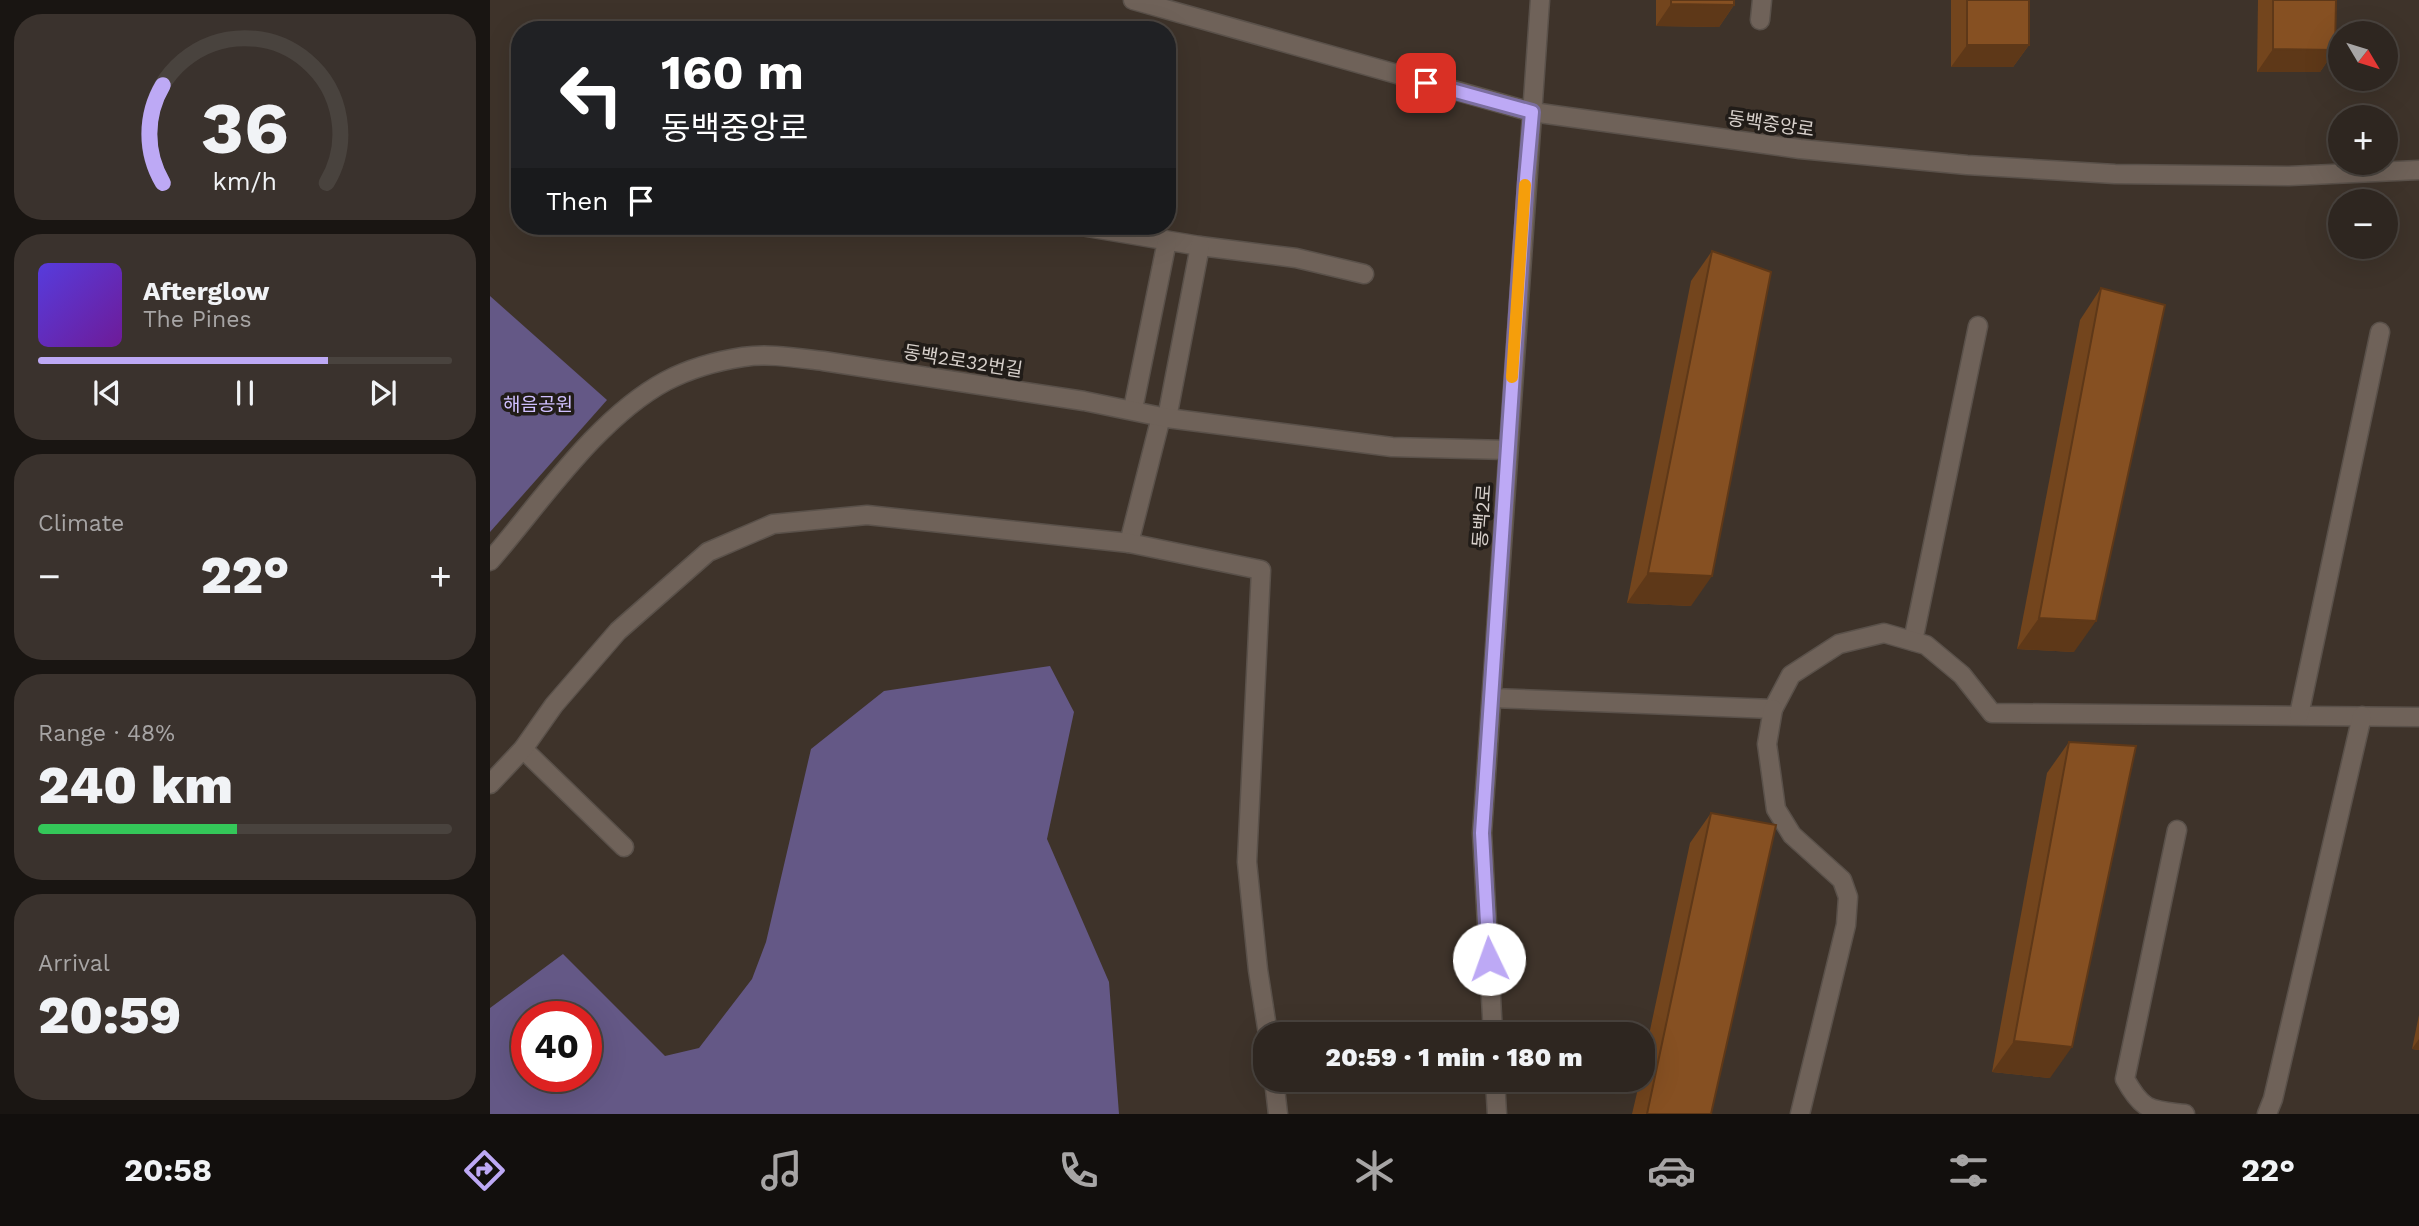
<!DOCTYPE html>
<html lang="en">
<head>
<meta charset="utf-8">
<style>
  body { margin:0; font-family:"Work Sans","Noto Sans KR",sans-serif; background:#3a322d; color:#f1f3f6; height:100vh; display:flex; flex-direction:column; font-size:26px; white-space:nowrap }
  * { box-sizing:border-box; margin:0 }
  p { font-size:23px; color:#a7a5a5 }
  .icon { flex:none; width:38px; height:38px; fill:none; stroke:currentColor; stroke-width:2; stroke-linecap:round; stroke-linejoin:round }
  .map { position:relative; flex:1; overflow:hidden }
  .side { display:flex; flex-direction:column; gap:14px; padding:14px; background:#191512; width:490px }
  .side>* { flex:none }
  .hud { position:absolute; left:21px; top:21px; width:665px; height:214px; border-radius:28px; box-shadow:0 7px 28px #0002,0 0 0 2px #49433e; background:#202124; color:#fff; overflow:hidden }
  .needle { width:46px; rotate:128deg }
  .buttons { position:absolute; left:1838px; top:21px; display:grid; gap:14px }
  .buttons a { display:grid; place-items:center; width:70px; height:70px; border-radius:50%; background:#2e2620; box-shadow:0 7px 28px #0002,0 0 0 2px #49433e; font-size:35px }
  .speed { position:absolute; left:21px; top:1001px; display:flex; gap:14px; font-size:35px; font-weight:700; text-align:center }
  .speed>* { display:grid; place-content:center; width:91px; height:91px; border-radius:50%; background:#2e2620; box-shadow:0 7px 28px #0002,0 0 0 2px #49433e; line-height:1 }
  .speed .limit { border:10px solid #d22; background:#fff; color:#111 }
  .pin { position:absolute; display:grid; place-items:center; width:60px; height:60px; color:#fff; margin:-30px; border-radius:14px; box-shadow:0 4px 10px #0006 }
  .me { position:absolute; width:77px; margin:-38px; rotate:357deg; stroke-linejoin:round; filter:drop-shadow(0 0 5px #0008) }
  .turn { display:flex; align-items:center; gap:24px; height:147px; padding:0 35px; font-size:32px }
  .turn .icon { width:91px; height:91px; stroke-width:2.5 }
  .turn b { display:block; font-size:49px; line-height:60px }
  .then { display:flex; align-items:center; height:66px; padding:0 35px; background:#0003; gap:14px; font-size:26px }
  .big { font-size:52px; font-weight:800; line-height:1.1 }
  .side .card { flex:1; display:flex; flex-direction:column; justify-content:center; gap:10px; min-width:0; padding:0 24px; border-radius:28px; background:#3a322d }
  .side .dial { align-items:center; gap:0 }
  .dial svg { height:182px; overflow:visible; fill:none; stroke:#49433e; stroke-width:7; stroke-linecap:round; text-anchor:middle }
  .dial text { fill:#f1f3f6; stroke:none }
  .song { display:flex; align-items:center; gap:21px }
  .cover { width:84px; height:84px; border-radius:10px; background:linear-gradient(135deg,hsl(250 70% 55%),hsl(280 70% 35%)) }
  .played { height:7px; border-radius:4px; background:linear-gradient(90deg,#bda9f5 70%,#49433e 70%) }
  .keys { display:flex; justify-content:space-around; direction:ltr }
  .heat { display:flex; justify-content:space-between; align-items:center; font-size:38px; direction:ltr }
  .charge { height:10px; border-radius:5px; background:linear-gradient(90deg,#34c759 48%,#49433e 0) }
  .trip { position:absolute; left:763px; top:1022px; width:402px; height:70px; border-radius:28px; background:#2e2620; box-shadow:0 7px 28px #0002,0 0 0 2px #49433e; font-weight:800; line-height:70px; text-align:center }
  .menu { display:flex; height:112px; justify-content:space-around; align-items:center; background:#120f0d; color:#a7a5a5 }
  .menu .icon { width:49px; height:49px }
  .menu .on { color:#bda9f5 }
  .menu b { font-size:32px; color:#f1f3f6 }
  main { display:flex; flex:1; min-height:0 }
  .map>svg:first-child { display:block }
  .green { fill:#645886; fill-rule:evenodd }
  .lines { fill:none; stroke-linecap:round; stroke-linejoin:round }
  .service-casing { stroke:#5a514a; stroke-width:21 }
  .minor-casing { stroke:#5a514a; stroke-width:21 }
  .tertiary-casing { stroke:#5a514a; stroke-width:21 }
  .service { stroke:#6f6259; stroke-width:18 }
  .minor { stroke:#6f6259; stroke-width:18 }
  .tertiary { stroke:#6f6259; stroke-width:18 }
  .wall { fill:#73451d }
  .shaded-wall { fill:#5e3818 }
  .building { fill:#865022; stroke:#5e3818; stroke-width:2 }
  .route-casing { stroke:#7b6e9f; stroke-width:18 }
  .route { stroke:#bda9f5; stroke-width:12 }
  .slow { stroke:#f59e0b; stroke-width:12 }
  .labels { text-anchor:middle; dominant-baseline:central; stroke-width:7; stroke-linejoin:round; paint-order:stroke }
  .street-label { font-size:19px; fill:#d7d0cb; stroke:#211c18 }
  .park-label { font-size:19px; fill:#d0c0ff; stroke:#211c18 }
</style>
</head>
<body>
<main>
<section class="side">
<div class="card dial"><svg viewBox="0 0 100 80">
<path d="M14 69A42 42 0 1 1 86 69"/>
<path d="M14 69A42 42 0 0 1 14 26" stroke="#bda9f5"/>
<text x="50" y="56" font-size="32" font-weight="700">36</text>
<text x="50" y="72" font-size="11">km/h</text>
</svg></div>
<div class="card">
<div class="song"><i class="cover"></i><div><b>Afterglow</b><p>The Pines</p></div></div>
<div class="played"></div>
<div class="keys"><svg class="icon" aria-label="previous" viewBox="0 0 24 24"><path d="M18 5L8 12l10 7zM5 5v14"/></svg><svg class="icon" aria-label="pause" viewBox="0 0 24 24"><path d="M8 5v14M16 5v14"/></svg><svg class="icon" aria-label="next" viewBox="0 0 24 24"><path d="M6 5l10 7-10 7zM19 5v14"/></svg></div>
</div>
<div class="card"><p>Climate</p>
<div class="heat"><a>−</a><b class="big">22°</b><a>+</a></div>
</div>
<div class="card"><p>Range · 48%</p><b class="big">240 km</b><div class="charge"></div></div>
<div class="card"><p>Arrival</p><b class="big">20:59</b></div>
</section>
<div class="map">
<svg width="1929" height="1114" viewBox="0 0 1929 1114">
  <rect width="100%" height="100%" fill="#3e332a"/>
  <!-- green -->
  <g class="green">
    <path d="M 0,296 L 117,400 L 0,532 Z"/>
    <path d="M 560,666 L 584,712 L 557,839 L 619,982 L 629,1114 L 0,1114 L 0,1008 L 73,954 L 175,1056 L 209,1048 L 262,979 L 276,942 L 321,749 L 394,691 ZM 37,1017 L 96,1017 L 96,1076 L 37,1076 Z"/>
  </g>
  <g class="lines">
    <!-- service casing -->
    <g class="service-casing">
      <g id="service">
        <path d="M 1270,20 L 1272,0"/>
        <path d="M 591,226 L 710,246 L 806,258 L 874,274"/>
        <path d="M 643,409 L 677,241"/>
        <path d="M 677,418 L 710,246"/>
        <path d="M 639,543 L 671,417"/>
        <path d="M 1423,641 L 1488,326"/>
        <path d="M 1002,698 L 1283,709 L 1301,675 L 1349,644 L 1394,633 L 1436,645 L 1472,675 L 1502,713 L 1929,717"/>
        <path d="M 1283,709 L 1277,744 L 1286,809 L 1302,835 L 1352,880 L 1358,897 L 1356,925 L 1310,1114"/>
        <path d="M 1809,715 L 1890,332"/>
        <path d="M 33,749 L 134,847"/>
        <path d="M 0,784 L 33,749 L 64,705 L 128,631 L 218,552 L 283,524 L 377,515 L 639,543 L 771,570 L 757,862 L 768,970 L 778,1034"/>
        <path d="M 1687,830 L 1635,1079 C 1653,1112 1661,1110 1695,1114"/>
        <path d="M 784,1080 L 788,1114"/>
        <path d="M 1777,1114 L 1783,1099 L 1872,716"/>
      </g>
    </g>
    <!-- minor casing -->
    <g class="minor-casing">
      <path id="minor" d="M 0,561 C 51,502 107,418 176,381 C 199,369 227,361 253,357 C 279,353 307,358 333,361 L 594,401 L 677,418 L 902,447 L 1017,450"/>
    </g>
    <!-- tertiary casing -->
    <g class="tertiary-casing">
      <g id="tertiary">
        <path d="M 643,0 L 1042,112 L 1310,149 L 1477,165 L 1625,174 L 1799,176 L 1929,170"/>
        <path d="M 1003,1034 L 992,833 L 1050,0"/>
        <path d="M 1005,1080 L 1007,1114"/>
      </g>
    </g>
    <!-- service -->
    <use href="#service" class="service"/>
    <!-- minor -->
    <use href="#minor" class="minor"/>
    <!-- tertiary -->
    <use href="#tertiary" class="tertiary"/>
  </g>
  <!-- wall -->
  <g class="wall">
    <path d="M 1166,0 L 1244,0 L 1244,5 L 1229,27 L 1166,26 Z"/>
    <path d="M 1461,0 L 1539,0 L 1539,45 L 1523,67 L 1461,67 Z"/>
    <path d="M 1768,0 L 1846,0 L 1845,50 L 1830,72 L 1767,72 Z"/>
    <path d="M 1222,251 L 1201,606 L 1137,603 L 1201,281 Z"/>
    <path d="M 1611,288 L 1584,652 L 1527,649 L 1590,320 Z"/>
    <path d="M 1579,742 L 1560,1078 L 1502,1072 L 1557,773 Z"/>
    <path d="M 1221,813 L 1221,1114 L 1142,1114 L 1150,1080 L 1153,1080 L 1153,1063 L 1200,843 Z"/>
    <path d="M 1929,1015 L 1929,1050 L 1922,1049 Z"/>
  </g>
  <!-- shaded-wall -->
  <g class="shaded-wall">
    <path d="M 1181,4 L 1244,5 L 1229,27 L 1166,26 Z"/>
    <path d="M 1477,45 L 1539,45 L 1523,67 L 1461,67 Z"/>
    <path d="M 1783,49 L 1845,50 L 1830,72 L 1767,72 Z"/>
    <path d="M 1158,573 L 1222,576 L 1201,606 L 1137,603 Z"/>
    <path d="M 1549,618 L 1606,621 L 1584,652 L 1527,649 Z"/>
    <path d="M 1929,1039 L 1929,1050 L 1922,1049 Z"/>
    <path d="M 1524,1041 L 1582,1047 L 1560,1078 L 1502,1072 Z"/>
  </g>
  <!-- building -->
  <g class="building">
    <path d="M 1181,0 L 1244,0 L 1244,5 L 1181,4 Z"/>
    <rect x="1477" y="0" width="62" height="45"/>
    <path d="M 1783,0 L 1846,0 L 1845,50 L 1783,49 Z"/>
    <path d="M 1222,251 L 1281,272 L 1222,576 L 1158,573 Z"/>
    <path d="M 1611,288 L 1675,305 L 1606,621 L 1549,618 Z"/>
    <path d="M 1579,742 L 1646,746 L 1582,1047 L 1524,1041 Z"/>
    <path d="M 1221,813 L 1286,825 L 1221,1114 L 1157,1114 Z"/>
  </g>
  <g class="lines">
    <!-- route casing -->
    <g class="route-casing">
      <path id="route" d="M 936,83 L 1042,112 L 1036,179 L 992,833 L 999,959"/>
    </g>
    <!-- route -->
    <use href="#route" class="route"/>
    <!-- slow -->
    <path class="slow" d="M 1022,377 L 1035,185"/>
  </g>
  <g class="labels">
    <!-- street labels -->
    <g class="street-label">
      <text transform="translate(1281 124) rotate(8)">동백중앙로</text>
      <text transform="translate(473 361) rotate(9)">동백2로32번길</text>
      <text transform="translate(992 516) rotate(-86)">동백2로</text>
    </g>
    <!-- park labels -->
    <g class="park-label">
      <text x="48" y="404">해음공원</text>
    </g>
  </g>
</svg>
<div class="buttons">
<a><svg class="needle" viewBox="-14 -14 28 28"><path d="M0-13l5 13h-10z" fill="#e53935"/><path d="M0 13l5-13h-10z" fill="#a7a5a5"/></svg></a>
<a>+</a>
<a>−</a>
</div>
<div class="speed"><div class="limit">40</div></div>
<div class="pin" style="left:936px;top:83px;background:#d93025"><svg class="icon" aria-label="arrive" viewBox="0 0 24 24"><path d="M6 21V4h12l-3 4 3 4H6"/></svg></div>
<svg class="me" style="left:999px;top:959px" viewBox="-20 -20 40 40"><circle r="19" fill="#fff"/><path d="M0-13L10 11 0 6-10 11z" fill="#bda9f5"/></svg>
<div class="trip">20:59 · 1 min · 180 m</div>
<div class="hud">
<div class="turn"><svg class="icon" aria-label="left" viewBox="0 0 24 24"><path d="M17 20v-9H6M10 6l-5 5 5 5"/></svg><div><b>160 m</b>동백중앙로</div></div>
<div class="then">Then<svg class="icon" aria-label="arrive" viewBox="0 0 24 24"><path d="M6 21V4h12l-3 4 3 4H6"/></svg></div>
</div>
</div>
</main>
<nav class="menu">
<b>20:58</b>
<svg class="icon on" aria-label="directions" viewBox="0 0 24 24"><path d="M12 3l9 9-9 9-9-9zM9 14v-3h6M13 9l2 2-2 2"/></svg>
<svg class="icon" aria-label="music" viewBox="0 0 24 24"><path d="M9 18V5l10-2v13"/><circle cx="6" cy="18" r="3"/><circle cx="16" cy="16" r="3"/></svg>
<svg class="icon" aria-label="phone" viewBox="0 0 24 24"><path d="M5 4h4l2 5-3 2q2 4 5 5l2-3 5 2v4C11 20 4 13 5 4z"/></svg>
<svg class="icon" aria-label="climate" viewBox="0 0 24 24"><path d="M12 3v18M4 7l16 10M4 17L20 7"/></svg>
<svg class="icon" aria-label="car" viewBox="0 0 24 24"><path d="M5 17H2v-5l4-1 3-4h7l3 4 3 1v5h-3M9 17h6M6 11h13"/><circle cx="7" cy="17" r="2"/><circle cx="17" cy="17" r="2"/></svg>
<svg class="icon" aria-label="filters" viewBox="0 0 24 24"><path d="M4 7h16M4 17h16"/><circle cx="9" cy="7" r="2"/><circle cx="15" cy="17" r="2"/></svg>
<b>22°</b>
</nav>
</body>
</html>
